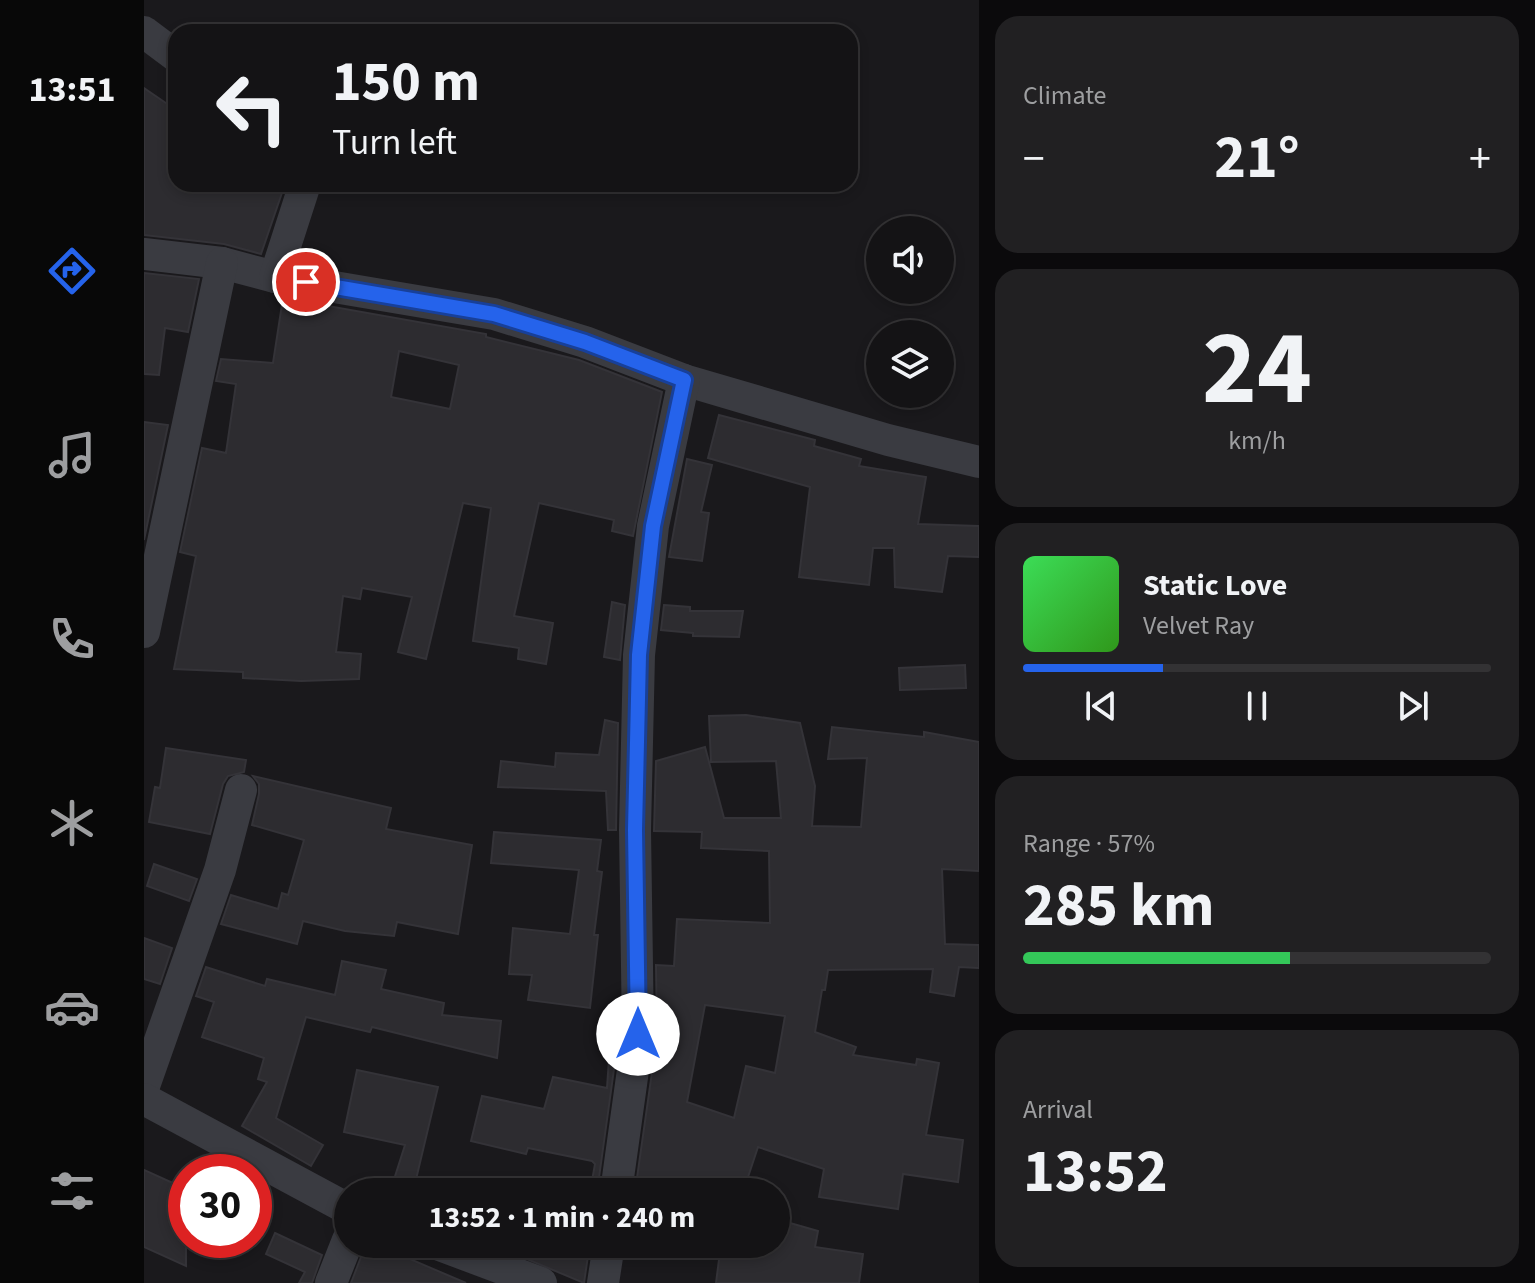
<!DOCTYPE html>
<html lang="en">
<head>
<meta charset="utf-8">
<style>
  body { margin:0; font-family:"Source Sans 3",sans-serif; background:#212022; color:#f1f3f6; height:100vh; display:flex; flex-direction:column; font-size:30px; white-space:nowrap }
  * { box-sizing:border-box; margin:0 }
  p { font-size:26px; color:#9d9ea0 }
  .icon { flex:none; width:44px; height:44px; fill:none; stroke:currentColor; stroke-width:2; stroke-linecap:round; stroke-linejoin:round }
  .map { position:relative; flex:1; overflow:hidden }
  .side { display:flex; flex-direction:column; gap:16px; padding:16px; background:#0b0a0c; width:556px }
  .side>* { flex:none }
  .top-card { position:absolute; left:24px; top:24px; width:690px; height:168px; border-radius:24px; box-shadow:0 4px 12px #0003,0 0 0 2px #333234; background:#141315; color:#f1f3f6; overflow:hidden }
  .tools { position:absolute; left:722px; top:216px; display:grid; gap:16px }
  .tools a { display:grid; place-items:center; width:88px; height:88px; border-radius:50%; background:#141315; box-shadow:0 4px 12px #0003,0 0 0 2px #333234; font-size:40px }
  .speed { position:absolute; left:24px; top:1154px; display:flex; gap:16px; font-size:40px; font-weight:700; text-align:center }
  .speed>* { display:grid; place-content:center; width:104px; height:104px; border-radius:50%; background:#141315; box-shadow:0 4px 12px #0003,0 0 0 2px #333234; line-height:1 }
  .speed .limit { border:12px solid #d22; background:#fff; color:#111 }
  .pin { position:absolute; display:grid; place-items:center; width:68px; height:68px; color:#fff; margin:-34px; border:4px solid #fff; border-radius:50%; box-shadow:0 2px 8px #0007 }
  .me { position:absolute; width:88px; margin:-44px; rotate:0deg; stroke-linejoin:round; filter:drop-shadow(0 0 6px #0008) }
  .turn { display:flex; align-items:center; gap:28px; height:168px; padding:0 32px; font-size:36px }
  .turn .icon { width:104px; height:104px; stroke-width:2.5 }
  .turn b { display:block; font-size:56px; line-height:68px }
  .big { font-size:60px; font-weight:700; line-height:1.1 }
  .side .tile { flex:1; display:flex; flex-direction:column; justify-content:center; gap:12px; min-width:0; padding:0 28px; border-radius:24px; background:#212022 }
  .side .dial { align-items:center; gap:0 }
  .dial b { font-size:104px; line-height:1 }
  .song { display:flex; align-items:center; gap:24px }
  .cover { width:96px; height:96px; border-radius:12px; background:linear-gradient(135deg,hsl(130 70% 55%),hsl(110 70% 35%)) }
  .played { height:8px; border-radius:4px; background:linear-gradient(90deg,#2563eb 30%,#333234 30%) }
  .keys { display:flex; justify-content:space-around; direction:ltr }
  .heat { display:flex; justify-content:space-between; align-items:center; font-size:44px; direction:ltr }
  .charge { height:12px; border-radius:6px; background:linear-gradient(90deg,#34c759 57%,#333234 0) }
  .trip { position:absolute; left:190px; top:1178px; width:456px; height:80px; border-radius:40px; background:#141315; box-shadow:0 4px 12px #0003,0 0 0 2px #333234; font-weight:700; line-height:80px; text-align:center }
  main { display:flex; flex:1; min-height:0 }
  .menu { display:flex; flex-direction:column; width:144px; justify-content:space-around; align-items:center; background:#080808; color:#9d9ea0 }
  .menu .icon { width:56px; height:56px }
  .menu .on { color:#2563eb }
  .menu b { font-size:36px; color:#f1f3f6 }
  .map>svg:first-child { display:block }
  .building { fill:#2d2c30; stroke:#343338; stroke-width:2; fill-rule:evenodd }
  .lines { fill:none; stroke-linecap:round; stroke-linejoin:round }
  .minor { stroke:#3a3b41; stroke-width:32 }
  .route-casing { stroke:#184099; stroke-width:20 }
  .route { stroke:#2563eb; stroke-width:14 }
</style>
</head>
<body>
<main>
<nav class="menu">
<b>13:51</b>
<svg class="icon on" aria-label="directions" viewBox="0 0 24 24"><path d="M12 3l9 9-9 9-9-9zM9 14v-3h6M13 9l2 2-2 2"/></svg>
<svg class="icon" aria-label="music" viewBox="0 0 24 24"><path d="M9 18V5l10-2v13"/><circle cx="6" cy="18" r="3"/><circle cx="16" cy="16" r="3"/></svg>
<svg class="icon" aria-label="phone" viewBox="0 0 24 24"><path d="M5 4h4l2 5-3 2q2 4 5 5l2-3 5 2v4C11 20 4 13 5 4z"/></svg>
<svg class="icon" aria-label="climate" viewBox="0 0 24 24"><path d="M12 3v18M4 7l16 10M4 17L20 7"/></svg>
<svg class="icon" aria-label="car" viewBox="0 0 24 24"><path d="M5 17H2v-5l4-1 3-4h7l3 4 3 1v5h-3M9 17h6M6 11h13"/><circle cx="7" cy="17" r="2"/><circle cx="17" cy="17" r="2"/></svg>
<svg class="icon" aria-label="filters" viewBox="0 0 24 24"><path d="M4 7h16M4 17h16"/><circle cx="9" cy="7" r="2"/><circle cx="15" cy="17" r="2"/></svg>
</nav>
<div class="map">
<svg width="835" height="1283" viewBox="0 0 835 1283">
  <rect width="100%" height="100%" fill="#1a191c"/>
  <!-- building -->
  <g class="building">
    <path d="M 0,88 L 32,110 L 32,184 L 141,184 L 117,254 L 80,244 L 0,235 Z"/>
    <path d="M 0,273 L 55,279 L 44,332 L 21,328 L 15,375 L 0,374 Z"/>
    <path d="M 139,298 L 342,334 L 342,337 L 435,360 L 518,392 L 489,536 L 468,531 L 470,520 L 395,503 L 370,616 L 409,623 L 402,664 L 374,659 L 375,648 L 329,641 L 347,508 L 319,503 L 282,659 L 254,652 L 268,597 L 218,588 L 216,599 L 199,596 L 192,652 L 217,654 L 215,679 L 157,681 L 99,678 L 99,672 L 30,669 L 52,556 L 36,552 L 58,448 L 82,453 L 92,384 L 72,381 L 77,359 L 129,363 ZM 255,351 L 315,365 L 306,409 L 247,397 Z"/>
    <path d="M 575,415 L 671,440 L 670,446 L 717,459 L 715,466 L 782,477 L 774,524 L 835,526 L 835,557 L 804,556 L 798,592 L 751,587 L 750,548 L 729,548 L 725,585 L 655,577 L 666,487 L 564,458 Z"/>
    <path d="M 0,422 L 24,425 L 0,540 Z"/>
    <path d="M 543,459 L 568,465 L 557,512 L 565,513 L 558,561 L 525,557 Z"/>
    <path d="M 468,602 L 481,605 L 476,660 L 460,657 Z"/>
    <path d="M 520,605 L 546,607 L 546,611 L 599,611 L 595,637 L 549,636 L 549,633 L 517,630 Z"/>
    <path d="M 821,665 L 822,688 L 756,690 L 755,668 Z"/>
    <path d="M 602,715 L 656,723 L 671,786 L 668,826 L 717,827 L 723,758 L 684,759 L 688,727 L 780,737 L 780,732 L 835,742 L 835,871 L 798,869 L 801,944 L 835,945 L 835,968 L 815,967 L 810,996 L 786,992 L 789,969 L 684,970 L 681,990 L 678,990 L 671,1032 L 712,1047 L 709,1055 L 772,1065 L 773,1059 L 795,1063 L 782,1135 L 819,1140 L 814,1182 L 759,1174 L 754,1209 L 675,1197 L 680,1169 L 614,1147 L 599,1192 L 491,1192 L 513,1037 L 512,965 L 530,966 L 533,919 L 626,923 L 625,851 L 557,848 L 558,832 L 510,831 L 512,761 L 561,747 L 580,818 L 637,818 L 632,761 L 567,762 L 565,716 ZM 561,1005 L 641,1016 L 631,1073 L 602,1066 L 590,1118 L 543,1102 Z"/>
    <path d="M 461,720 L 474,723 L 472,830 L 464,830 L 462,791 L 354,787 L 357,761 L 411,767 L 412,753 L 455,755 Z"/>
    <path d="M 22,748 L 102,760 L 100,772 L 84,776 L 79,784 L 66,834 L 5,822 L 11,787 L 16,788 Z"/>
    <path d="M 109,776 L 247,808 L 242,829 L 328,845 L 314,934 L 253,922 L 250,936 L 201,931 L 159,921 L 153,944 L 77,924 L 87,895 L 134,909 L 138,893 L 144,895 L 160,840 L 108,825 L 115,794 L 115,784 Z"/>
    <path d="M 350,832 L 457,840 L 453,871 L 458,872 L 450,935 L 454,935 L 446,1008 L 384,1000 L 388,975 L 365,974 L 369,928 L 426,934 L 435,870 L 347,863 Z"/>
    <path d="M 10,864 L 53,879 L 45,901 L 3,886 Z"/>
    <path d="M 0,938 L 28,948 L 16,984 L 0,979 Z"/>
    <path d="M 198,961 L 242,970 L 237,989 L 300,1003 L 298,1015 L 357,1021 L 353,1058 L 228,1027 L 226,1032 L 162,1017 L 132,1118 L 179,1145 L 167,1166 L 98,1126 L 123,1082 L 114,1079 L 120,1058 L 58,1037 L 70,1002 L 52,996 L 62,967 L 121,986 L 123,979 L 191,995 Z"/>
    <path d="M 468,1014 L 475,1015 L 475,1033 L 453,1192 L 446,1192 L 451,1164 L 448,1161 L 384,1148 L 382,1154 L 327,1141 L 338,1096 L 400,1109 L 409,1077 L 463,1088 Z"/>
    <path d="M 213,1070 L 294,1087 L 269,1192 L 246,1192 L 261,1145 L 200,1132 Z"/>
    <path d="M 0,1170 L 42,1189 L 42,1266 L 0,1247 Z"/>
    <path d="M 632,1219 L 674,1231 L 671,1247 L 719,1254 L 715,1283 L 572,1283 L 577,1244 L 632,1244 Z"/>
    <path d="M 131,1233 L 178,1255 L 168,1283 L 155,1283 L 161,1272 L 122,1254 Z"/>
    <path d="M 222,1244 L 231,1244 L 322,1283 L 207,1283 Z"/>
    <path d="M 347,1244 L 419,1244 L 445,1249 L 440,1283 Z"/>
  </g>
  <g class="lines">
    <!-- minor -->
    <g class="minor">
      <path d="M 0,32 L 32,56"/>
      <path d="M 0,254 L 78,263 L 131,277 L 350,314 L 441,342 L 540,380 L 744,440 L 835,462"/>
      <path d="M 131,277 L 161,184"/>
      <path d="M 0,632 L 78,263"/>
      <path d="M 0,1086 L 76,870 L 97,790"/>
      <path d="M 0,1099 L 204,1209"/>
      <path d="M 472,1192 L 494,1034 L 491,830 L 495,655 L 509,526 L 540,380"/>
      <path d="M 293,1244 L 397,1283"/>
      <path d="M 187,1283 L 204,1240"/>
      <path d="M 459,1283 L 465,1244"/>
    </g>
  </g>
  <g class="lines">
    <!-- route casing -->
    <g class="route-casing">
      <path id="route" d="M 162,282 L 350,314 L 441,342 L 540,380 L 509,526 L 495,655 L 491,830 L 494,1034"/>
    </g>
    <!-- route -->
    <use href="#route" class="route"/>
  </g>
</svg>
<div class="tools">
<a><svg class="icon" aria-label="sound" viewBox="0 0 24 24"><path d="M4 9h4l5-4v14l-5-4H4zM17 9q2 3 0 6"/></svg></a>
<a><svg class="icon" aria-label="layers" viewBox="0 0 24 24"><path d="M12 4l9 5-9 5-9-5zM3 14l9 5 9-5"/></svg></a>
</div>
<div class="speed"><div class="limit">30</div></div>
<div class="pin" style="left:162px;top:282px;background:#d93025"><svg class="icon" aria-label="arrive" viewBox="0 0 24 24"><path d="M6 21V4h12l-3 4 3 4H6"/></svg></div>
<svg class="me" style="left:494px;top:1034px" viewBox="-20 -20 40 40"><circle r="19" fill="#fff"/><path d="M0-13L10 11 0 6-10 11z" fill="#2563eb"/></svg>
<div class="trip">13:52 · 1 min · 240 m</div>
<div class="top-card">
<div class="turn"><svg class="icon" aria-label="left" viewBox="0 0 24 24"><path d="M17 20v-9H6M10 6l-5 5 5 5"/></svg><div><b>150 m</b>Turn left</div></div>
</div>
</div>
<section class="side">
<div class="tile"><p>Climate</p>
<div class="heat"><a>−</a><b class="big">21°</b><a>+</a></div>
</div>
<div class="tile dial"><b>24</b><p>km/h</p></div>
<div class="tile">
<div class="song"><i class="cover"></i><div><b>Static Love</b><p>Velvet Ray</p></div></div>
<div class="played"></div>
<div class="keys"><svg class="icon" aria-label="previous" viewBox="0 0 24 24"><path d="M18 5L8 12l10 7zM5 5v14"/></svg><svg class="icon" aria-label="pause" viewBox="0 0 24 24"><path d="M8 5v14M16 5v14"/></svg><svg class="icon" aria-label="next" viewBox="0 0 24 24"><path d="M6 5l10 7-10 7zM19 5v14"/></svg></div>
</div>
<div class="tile"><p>Range · 57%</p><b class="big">285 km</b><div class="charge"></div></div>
<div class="tile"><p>Arrival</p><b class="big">13:52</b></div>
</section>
</main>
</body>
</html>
